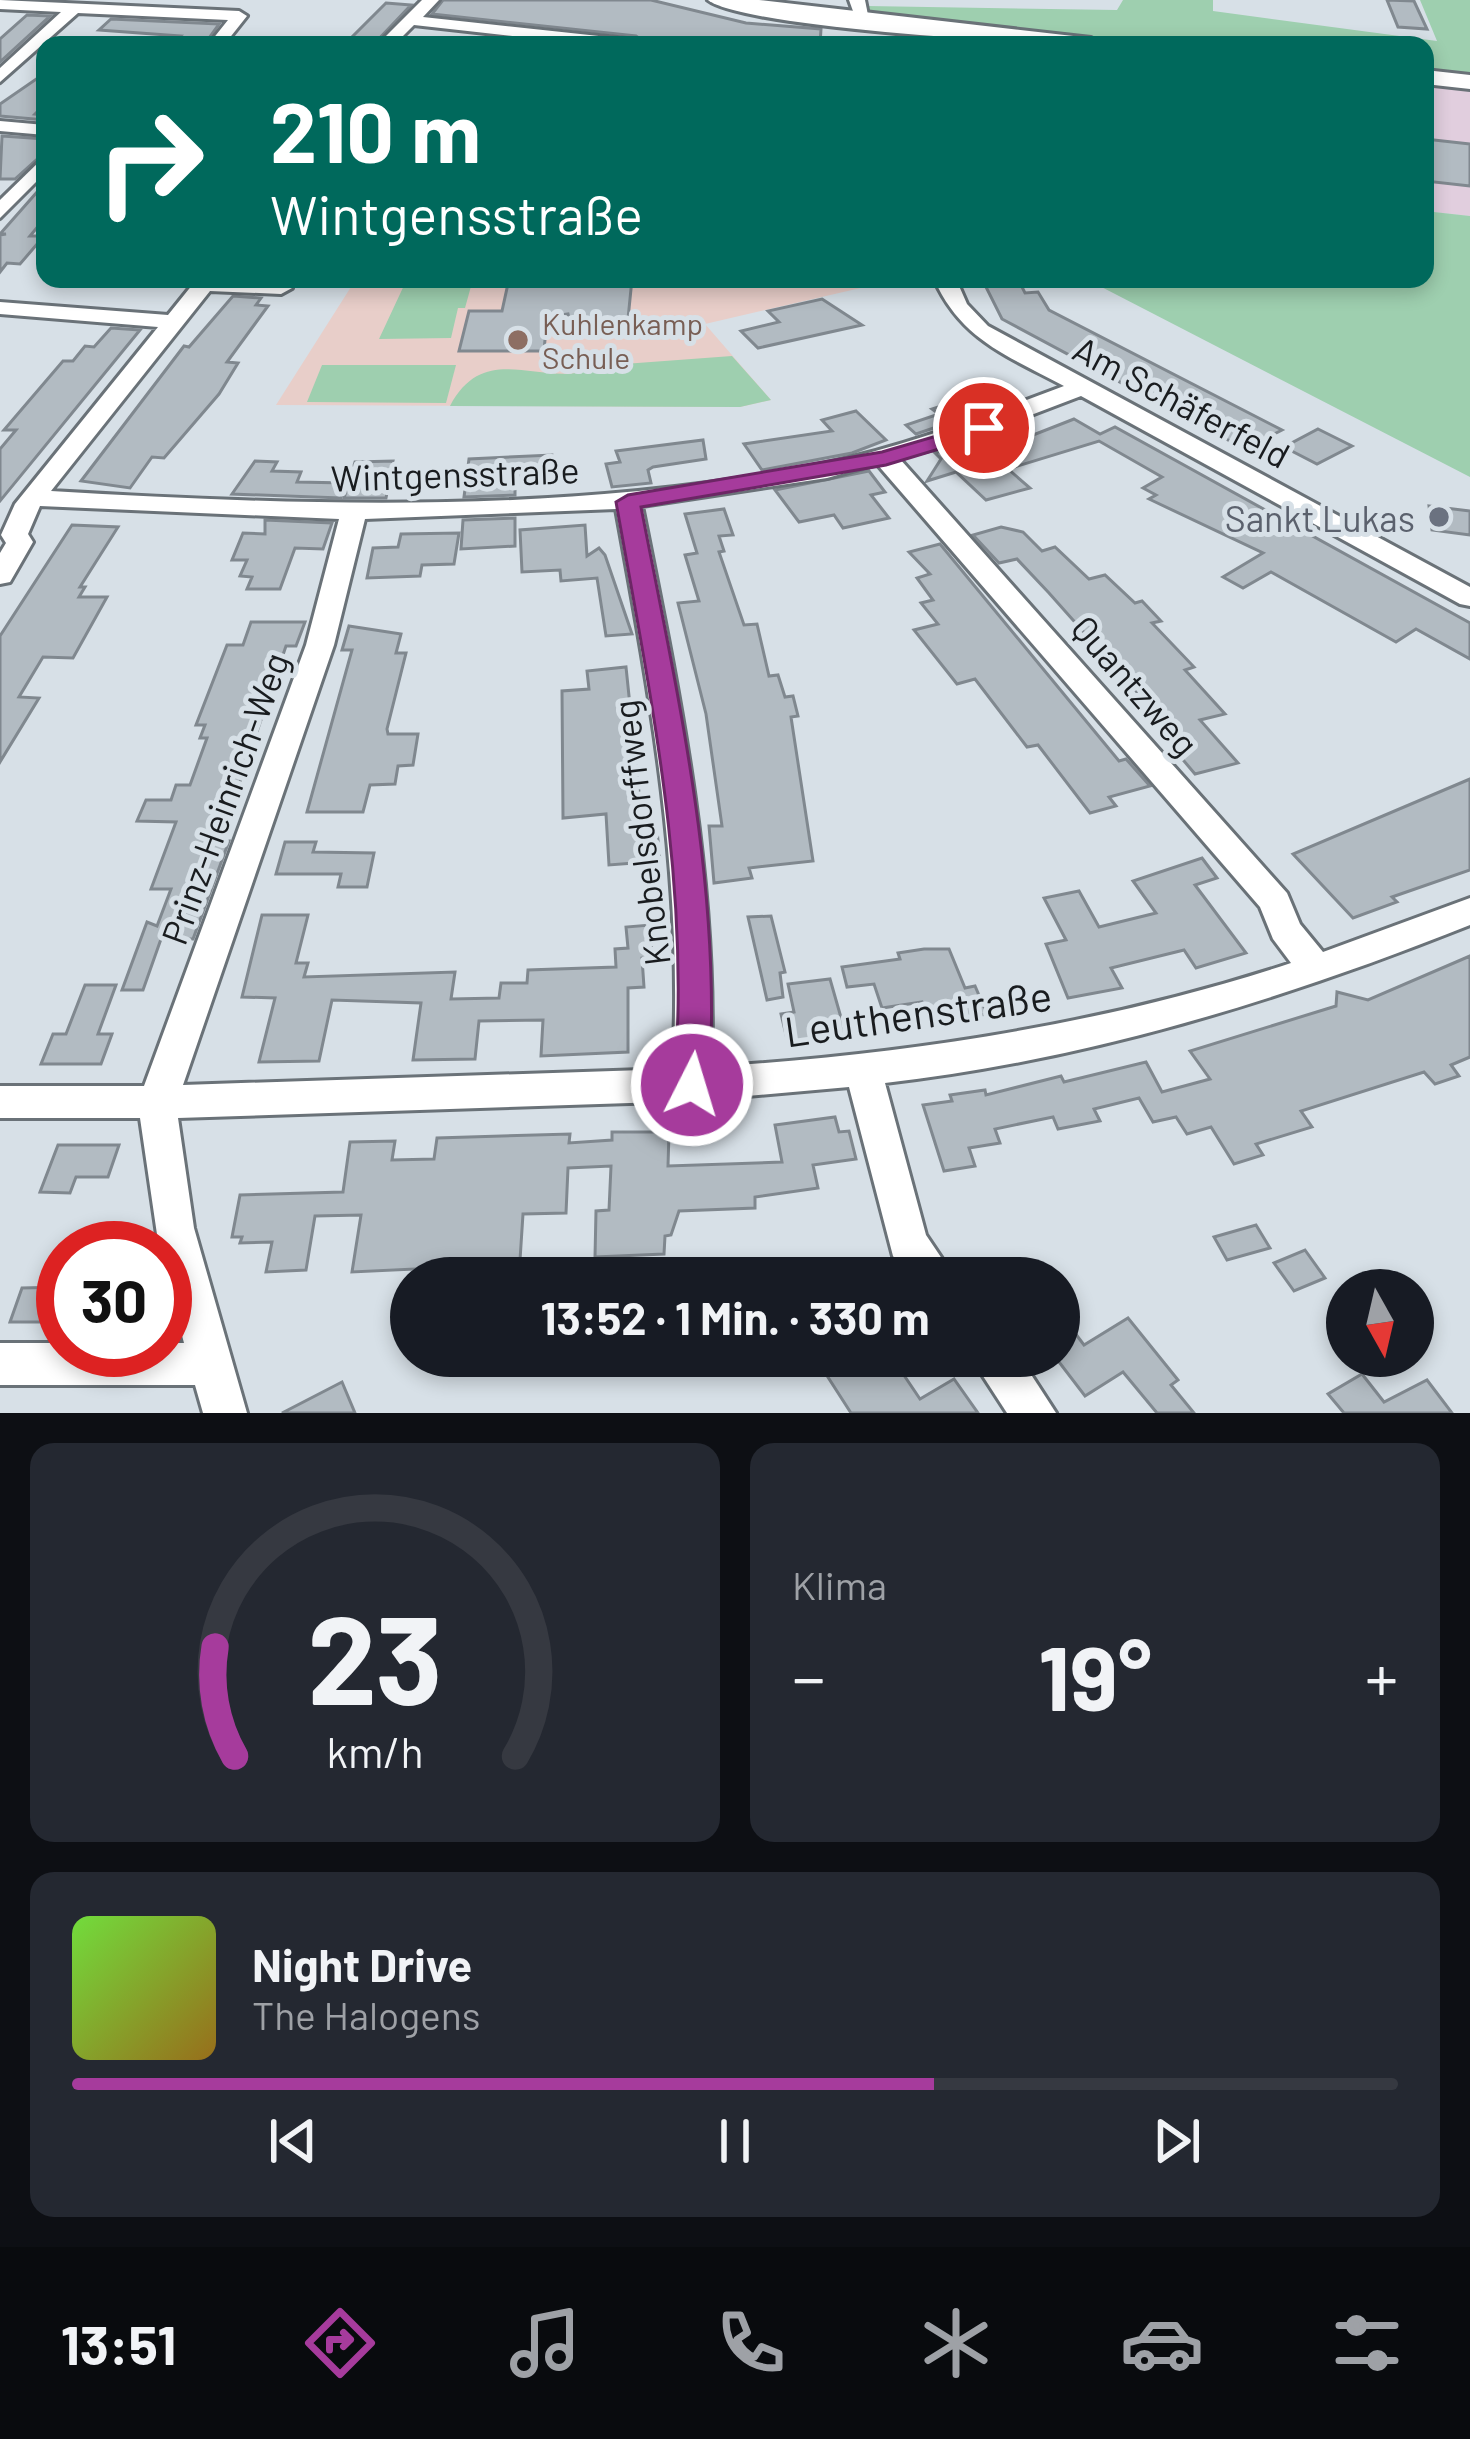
<!DOCTYPE html>
<html lang="de">
<head>
<meta charset="utf-8">
<style>
  body { margin:0; font-family:Barlow,sans-serif; background:#242831; color:#f1f3f6; height:100vh; display:flex; flex-direction:column; font-size:45px; white-space:nowrap }
  * { box-sizing:border-box; margin:0 }
  p { font-size:39px; color:#9ea1a6 }
  .icon { flex:none; width:66px; height:66px; fill:none; stroke:currentColor; stroke-width:2; stroke-linecap:round; stroke-linejoin:round }
  .map { position:relative; height:1413px; overflow:hidden }
  .panel { display:flex; flex-direction:column; gap:30px; padding:30px; background:#0d0f14; flex:1 }
  .panel>* { flex:none }
  .guide { position:absolute; left:36px; top:36px; width:1398px; height:252px; border-radius:24px; box-shadow:0 6px 18px #0003; background:#00695c; color:#fff; overflow:hidden }
  .needle { width:78px; rotate:172deg }
  .controls { position:absolute; left:1326px; top:1269px; display:grid; gap:24px }
  .controls a { display:grid; place-items:center; width:108px; height:108px; border-radius:50%; background:#171b24; box-shadow:0 6px 18px #0003; font-size:60px }
  .speed { position:absolute; left:36px; top:1221px; display:flex; gap:24px; font-size:60px; font-weight:700; text-align:center }
  .speed>* { display:grid; place-content:center; width:156px; height:156px; border-radius:50%; background:#171b24; box-shadow:0 6px 18px #0003; line-height:1 }
  .speed .limit { border:18px solid #d22; background:#fff; color:#111 }
  .pin { position:absolute; display:grid; place-items:center; width:102px; height:102px; color:#fff; margin:-51px; border:6px solid #fff; border-radius:50%; box-shadow:0 3px 12px #0007 }
  .me { position:absolute; width:132px; margin:-66px; rotate:5deg; stroke-linejoin:round; filter:drop-shadow(0 0 9px #0008) }
  .turn { display:flex; align-items:center; gap:42px; height:252px; padding:0 36px; font-size:54px }
  .turn .icon { width:156px; height:156px; stroke-width:2.5 }
  .turn b { display:block; font-size:84px; line-height:102px }
  .big { font-size:90px; font-weight:700; line-height:1.1 }
  .panel .tile { flex:1; display:flex; flex-direction:column; justify-content:center; gap:18px; min-width:0; padding:0 42px; border-radius:24px; background:#242831 }
  .panel .dial { align-items:center; gap:0 }
  .dial svg { height:312px; overflow:visible; fill:none; stroke:#363941; stroke-width:7; stroke-linecap:round; text-anchor:middle }
  .dial text { fill:#f1f3f6; stroke:none }
  .song { display:flex; align-items:center; gap:36px }
  .cover { width:144px; height:144px; border-radius:18px; background:linear-gradient(135deg,hsl(100 70% 55%),hsl(40 70% 35%)) }
  .played { height:12px; border-radius:6px; background:linear-gradient(90deg,#a63b9c 65%,#363941 65%) }
  .keys { display:flex; justify-content:space-around; direction:ltr }
  .heat { display:flex; justify-content:space-between; align-items:center; font-size:66px; direction:ltr }
  .panel .tiles { flex:1; display:grid; gap:30px; grid-template-columns:1fr 1fr }
  .tile:last-child { grid-column:span 2 }
  .trip { position:absolute; left:390px; top:1257px; width:690px; height:120px; border-radius:60px; background:#171b24; box-shadow:0 6px 18px #0003; font-weight:700; line-height:120px; text-align:center }
  .dock { display:flex; height:192px; justify-content:space-around; align-items:center; background:#090b0e; color:#9ea1a6 }
  .dock .icon { width:84px; height:84px }
  .dock .selected { color:#a63b9c }
  .dock b { font-size:54px; color:#f1f3f6 }
  .map>svg:first-child { display:block }
  .commercial { fill:#e1cede }
  .education { fill:#e8cec9 }
  .green { fill:#9ecfaf }
  .building { fill:#b2bbc2; stroke:#80888f; stroke-width:3 }
  .lines { fill:none; stroke-linecap:round; stroke-linejoin:round }
  .minor-casing { stroke:#6a7278; stroke-width:6 }
  .secondary-casing { stroke:#6a7278; stroke-width:6 }
  .minor { fill:#fff; fill-rule:evenodd }
  .secondary { fill:#fff; fill-rule:evenodd }
  .route { fill:#a63b9c; stroke:#6c2665; stroke-width:3 }
  .education-dot { fill:#8d6e63; stroke:#d7e0e7; stroke-width:4.5 }
  .worship-dot { fill:#6b7280; stroke:#d7e0e7; stroke-width:4.5 }
  .labels { text-anchor:middle; dominant-baseline:central; stroke-width:10; stroke-linejoin:round; paint-order:stroke }
  .far-education-label { font-size:30px; fill:#785e54; stroke:#d7e0e7; text-anchor:start }
  .street-label { font-size:36px; fill:#191c1f; stroke:#d7e0e7 }
  .worship-label { font-size:36px; fill:#5b616d; stroke:#d7e0e7; text-anchor:end }
  .near-street-label { font-size:42px; fill:#191c1f; stroke:#d7e0e7 }
</style>
</head>
<body>
<div class="map">
<svg width="1470" height="1413" viewBox="0 0 1470 1413">
  <rect width="100%" height="100%" fill="#d7e0e7"/>
  <!-- commercial -->
  <path class="commercial" d="M 1425,84 L 1470,89 L 1470,216 L 1425,211 Z"/>
  <!-- education -->
  <path class="education" d="M 356,279 L 934,279 L 935,282 L 878,284 L 705,324 L 771,400 L 740,407 L 276,405 Z"/>
  <!-- green -->
  <g class="green">
    <path d="M 1123,0 L 1213,0 L 1213,11 L 1437,41 L 1420,0 L 1470,0 L 1470,75 L 1425,71 L 1425,45 L 1159,45 L 869,16 L 867,6 L 1117,10 Z"/>
    <path d="M 1425,211 L 1470,216 L 1470,477 L 1086,279 L 1425,279 Z"/>
    <path d="M 407,279 L 473,279 L 465,308 L 458,308 L 451,338 L 379,339 Z"/>
    <path d="M 732,356 L 771,400 L 740,407 L 450,406 C 487,336 547,393 597,366 Z"/>
    <path d="M 322,365 L 456,365 L 446,403 L 307,402 Z"/>
  </g>
  <!-- building -->
  <g class="building">
    <path d="M 443,0 L 651,0 L 746,23 L 821,29 L 820,45 L 651,40 L 648,45 L 636,36 L 432,14 Z"/>
    <path d="M 1387,0 L 1414,1 L 1427,29 L 1398,27 Z"/>
    <path d="M 386,3 L 411,5 L 373,45 L 344,45 Z"/>
    <path d="M 27,15 L 50,16 L 0,62 L 0,39 Z"/>
    <path d="M 111,19 L 219,24 L 204,45 L 168,45 L 180,36 L 99,30 Z"/>
    <path d="M 45,73 L 45,104 L 35,114 L 45,115 L 45,120 L 0,116 L 0,104 Z"/>
    <path d="M 2,136 L 45,139 L 45,152 L 15,179 L 0,179 Z"/>
    <path d="M 1425,139 L 1470,144 L 1470,186 L 1425,181 Z"/>
    <path d="M 45,183 L 45,218 L 30,236 L 44,236 L 20,264 L 7,263 L 0,272 L 0,235 L 6,234 L 0,234 Z"/>
    <path d="M 509,279 L 632,279 L 627,329 L 572,329 L 568,314 L 547,317 L 544,351 L 459,351 L 469,311 L 502,311 Z"/>
    <path d="M 982,279 L 1018,279 L 1025,293 L 1038,292 L 1049,310 L 1282,430 L 1245,449 L 1002,319 Z"/>
    <path d="M 233,296 L 261,298 L 256,305 L 268,306 L 227,362 L 238,363 L 219,394 L 164,458 L 152,457 L 130,488 L 81,481 L 184,346 L 189,347 Z"/>
    <path d="M 822,299 L 862,325 L 758,348 L 741,331 L 779,322 L 768,311 Z"/>
    <path d="M 111,328 L 140,330 L 0,501 L 0,449 L 16,430 L 4,430 L 63,361 L 73,361 L 85,346 L 94,347 Z"/>
    <path d="M 970,397 L 987,410 L 916,434 L 906,425 L 939,414 L 932,409 Z"/>
    <path d="M 856,411 L 886,440 L 852,453 L 762,470 L 744,444 L 832,431 L 822,420 Z"/>
    <path d="M 1074,419 L 1100,434 L 1115,427 L 1470,623 L 1470,659 L 1416,629 L 1396,642 L 1271,572 L 1243,588 L 1223,577 L 1263,553 L 1149,499 L 1156,495 L 1143,488 L 1162,477 L 1099,441 L 1008,469 L 1030,488 L 986,500 L 956,472 L 927,481 L 941,459 L 935,453 L 1010,428 L 1023,439 Z"/>
    <path d="M 1318,429 L 1352,446 L 1317,464 L 1284,447 Z"/>
    <path d="M 703,440 L 706,459 L 653,467 L 648,470 L 651,483 L 612,487 L 606,464 L 620,462 L 616,451 Z"/>
    <path d="M 552,455 L 554,479 L 515,482 L 515,495 L 464,497 L 469,459 Z"/>
    <path d="M 255,461 L 277,462 L 272,471 L 301,472 L 297,482 L 346,483 L 341,498 L 232,494 Z"/>
    <path d="M 393,461 L 386,498 L 344,498 L 355,462 Z"/>
    <path d="M 869,471 L 885,492 L 871,495 L 889,518 L 843,528 L 834,515 L 799,522 L 775,490 Z"/>
    <path d="M 1429,506 L 1470,511 L 1470,535 L 1432,530 Z"/>
    <path d="M 724,509 L 733,535 L 719,536 L 724,551 L 719,552 L 744,625 L 757,624 L 769,676 L 778,675 L 785,697 L 793,696 L 798,716 L 791,717 L 813,861 L 749,868 L 752,878 L 714,883 L 709,826 L 722,826 L 706,714 L 678,603 L 699,601 L 685,555 L 697,553 L 685,514 Z"/>
    <path d="M 515,518 L 515,546 L 461,549 L 463,520 Z"/>
    <path d="M 265,520 L 332,523 L 323,549 L 295,548 L 280,589 L 247,589 L 252,577 L 240,576 L 247,560 L 232,560 L 243,533 L 265,534 Z"/>
    <path d="M 72,525 L 118,527 L 80,587 L 85,587 L 79,597 L 107,597 L 73,658 L 43,657 L 19,697 L 39,698 L 0,762 L 0,636 Z"/>
    <path d="M 585,525 L 587,556 L 599,548 L 605,555 L 632,634 L 606,636 L 597,578 L 561,581 L 560,570 L 522,572 L 520,530 Z"/>
    <path d="M 1001,527 L 1023,532 L 1042,551 L 1055,547 L 1089,579 L 1105,575 L 1135,603 L 1142,601 L 1161,621 L 1152,623 L 1194,667 L 1185,670 L 1225,714 L 1200,720 L 1238,763 L 1195,774 L 1173,748 L 1184,745 L 1049,593 L 1017,559 L 999,563 L 973,535 Z"/>
    <path d="M 459,533 L 454,564 L 422,565 L 420,576 L 367,578 L 373,548 L 398,547 L 401,534 Z"/>
    <path d="M 940,544 L 1119,761 L 1126,759 L 1150,786 L 1109,797 L 1116,806 L 1090,813 L 1038,745 L 1027,747 L 975,679 L 957,684 L 914,630 L 938,624 L 921,603 L 933,600 L 917,578 L 930,574 L 909,552 Z"/>
    <path d="M 251,622 L 305,622 L 296,646 L 286,646 L 220,841 L 229,841 L 193,939 L 161,939 L 143,990 L 122,990 L 147,922 L 157,926 L 171,889 L 151,889 L 176,822 L 137,821 L 146,800 L 171,800 L 176,785 L 190,785 L 207,738 L 200,738 L 205,725 L 196,725 L 227,645 L 243,645 Z"/>
    <path d="M 349,626 L 401,634 L 396,653 L 406,653 L 387,729 L 388,734 L 418,734 L 413,765 L 398,766 L 395,784 L 370,785 L 363,812 L 307,812 L 352,650 L 342,650 Z"/>
    <path d="M 626,667 L 643,831 L 657,830 L 660,861 L 609,865 L 606,814 L 563,818 L 562,691 L 589,689 L 587,671 Z"/>
    <path d="M 1470,779 L 1470,870 L 1392,897 L 1397,902 L 1353,918 L 1293,854 Z"/>
    <path d="M 285,842 L 316,842 L 313,852 L 374,853 L 367,887 L 338,887 L 341,874 L 276,874 Z"/>
    <path d="M 1202,858 L 1217,878 L 1195,885 L 1246,953 L 1196,968 L 1184,950 L 1111,968 L 1122,988 L 1068,998 L 1046,944 L 1066,940 L 1044,898 L 1079,891 L 1099,927 L 1156,913 L 1133,881 Z"/>
    <path d="M 262,915 L 308,915 L 296,963 L 308,963 L 304,977 L 455,972 L 451,999 L 499,998 L 501,983 L 527,983 L 528,970 L 616,967 L 615,949 L 628,948 L 626,927 L 650,925 L 652,957 L 642,958 L 644,987 L 628,988 L 628,1052 L 541,1056 L 543,1020 L 479,1021 L 475,1059 L 413,1060 L 421,1003 L 332,1000 L 319,1061 L 259,1062 L 275,998 L 242,997 Z"/>
    <path d="M 771,916 L 785,972 L 780,973 L 783,997 L 767,1000 L 748,917 Z"/>
    <path d="M 924,949 L 949,949 L 965,988 L 975,986 L 987,1014 L 931,1025 L 922,1002 L 882,1008 L 874,984 L 847,987 L 842,967 L 900,959 L 898,953 Z"/>
    <path d="M 1470,956 L 1470,1057 L 1451,1065 L 1459,1076 L 1435,1084 L 1424,1072 L 1301,1111 L 1312,1127 L 1256,1144 L 1263,1155 L 1234,1164 L 1211,1127 L 1187,1134 L 1176,1117 L 1153,1122 L 1139,1098 L 1094,1109 L 1100,1121 L 1058,1129 L 1053,1117 L 995,1129 L 1000,1143 L 969,1148 L 975,1166 L 944,1171 L 923,1105 L 952,1101 L 950,1095 L 985,1090 L 986,1095 L 1061,1076 L 1064,1082 L 1146,1062 L 1162,1092 L 1210,1079 L 1190,1051 L 1336,1006 L 1337,992 L 1368,1000 Z"/>
    <path d="M 830,979 L 846,1035 L 788,1043 L 781,1014 L 794,1012 L 788,984 Z"/>
    <path d="M 85,985 L 116,985 L 98,1034 L 112,1034 L 101,1064 L 41,1064 L 53,1034 L 66,1034 Z"/>
    <path d="M 835,1117 L 839,1132 L 849,1131 L 856,1159 L 813,1165 L 818,1188 L 755,1197 L 755,1208 L 679,1211 L 671,1235 L 665,1236 L 664,1254 L 595,1257 L 596,1211 L 609,1210 L 611,1166 L 568,1168 L 566,1213 L 523,1214 L 520,1260 L 499,1261 L 498,1273 L 455,1274 L 456,1267 L 352,1272 L 361,1215 L 315,1216 L 306,1270 L 266,1272 L 272,1242 L 240,1243 L 242,1237 L 232,1237 L 240,1195 L 343,1192 L 350,1142 L 395,1141 L 392,1160 L 434,1159 L 437,1138 L 570,1134 L 569,1143 L 612,1140 L 612,1132 L 669,1132 L 668,1166 L 782,1162 L 775,1125 Z"/>
    <path d="M 58,1145 L 119,1145 L 108,1177 L 76,1177 L 70,1193 L 40,1192 Z"/>
    <path d="M 1256,1225 L 1270,1248 L 1227,1260 L 1214,1237 Z"/>
    <path d="M 1305,1250 L 1325,1278 L 1294,1291 L 1274,1263 Z"/>
    <path d="M 63,1287 L 63,1322 L 10,1322 L 22,1288 Z"/>
    <path d="M 1059,1312 L 1084,1345 L 1128,1318 L 1178,1380 L 1171,1385 L 1194,1413 L 1157,1413 L 1123,1372 L 1085,1396 L 1059,1362 Z"/>
    <path d="M 849,1356 L 891,1356 L 920,1399 L 954,1379 L 978,1413 L 851,1413 L 824,1371 Z"/>
    <path d="M 1362,1374 L 1384,1402 L 1427,1380 L 1452,1413 L 1344,1413 L 1328,1394 Z"/>
    <path d="M 342,1382 L 355,1413 L 282,1413 Z"/>
  </g>
  <g class="lines">
    <!-- minor casing -->
    <g class="minor-casing">
      <g id="minor">
        <path d="M 0,0 L 239,11 L 247,16 L 224,45 L 208,45 L 228,20 L 78,13 L 0,82 L 0,68 L 61,12 L 0,9 Z"/>
        <path d="M 422,0 L 439,0 L 423,17 L 636,40 L 644,45 L 593,45 L 414,25 L 394,45 L 377,45 Z"/>
        <path d="M 849,0 L 865,0 L 870,25 L 858,25 Z"/>
        <path d="M 0,121 L 45,125 L 45,135 L 0,131 Z"/>
        <path d="M 45,156 L 45,173 L 0,218 L 0,200 Z"/>
        <path d="M 197,279 L 281,282 L 292,288 L 281,294 L 210,291 L 51,491 C 309,506 567,515 822,464 C 905,447 984,416 1064,386 C 1008,356 961,340 934,279 L 956,279 L 967,304 L 988,326 L 1470,587 L 1470,606 L 1460,604 L 1081,396 L 963,441 L 899,458 L 1287,893 L 1300,924 L 1323,952 L 1470,898 L 1470,925 C 1282,1000 1087,1060 885,1083 L 926,1235 L 955,1278 L 909,1278 L 893,1256 L 849,1087 L 691,1101 L 178,1118 L 194,1228 L 247,1413 L 203,1413 L 195,1385 L 0,1385 L 0,1343 L 63,1343 L 63,1350 L 165,1350 L 165,1343 L 184,1343 L 165,1271 L 165,1248 L 159,1248 L 140,1118 L 0,1118 L 0,1086 L 144,1086 L 306,645 L 339,519 L 40,506 L 28,534 L 33,542 L 10,582 L 0,584 L 0,553 L 6,543 L 1,535 L 15,504 L 158,327 L 0,314 L 0,302 L 168,315 ZM 877,464 L 1260,907 L 1273,939 L 1291,963 C 1103,1025 908,1054 711,1067 C 718,877 679,692 642,506 L 827,478 ZM 616,509 C 650,695 684,879 673,1069 L 183,1085 L 334,645 L 365,519 Z"/>
        <path d="M 970,1356 L 1019,1356 L 1056,1413 L 1007,1413 Z"/>
      </g>
    </g>
    <!-- secondary casing -->
    <g class="secondary-casing">
      <g id="secondary">
        <path d="M 708,0 L 759,0 L 1091,38 L 1102,45 C 1042,45 744,28 708,0 Z"/>
        <path d="M 1425,70 L 1470,75 L 1470,89 L 1425,84 Z"/>
      </g>
    </g>
    <!-- minor -->
    <use href="#minor" class="minor"/>
    <!-- secondary -->
    <use href="#secondary" class="secondary"/>
  </g>
  <!-- route -->
  <path class="route" d="M 984,422 L 995,428 L 992,433 L 886,465 L 641,507 C 678,697 723,891 709,1085 L 704,1096 L 679,1096 L 674,1085 C 692,890 650,694 616,502 L 628,495 L 882,452 Z"/>
  <!-- markers -->
  <circle class="education-dot" cx="518" cy="340" r="12"/>
  <circle class="worship-dot" cx="1439" cy="517" r="12"/>
  <g class="labels">
    <!-- far-education labels -->
    <g class="far-education-label">
      <text x="542" y="323">Kuhlenkamp<tspan x="542" dy="34">Schule</tspan></text>
    </g>
    <!-- street labels -->
    <g class="street-label">
      <text transform="translate(1182 401) rotate(28)">Am Schäferfeld</text>
      <text transform="translate(455 473) rotate(-2)">Wintgensstraße</text>
      <text transform="translate(1136 685) rotate(49)">Quantzweg</text>
      <text transform="translate(224 798) rotate(-70)">Prinz-Heinrich-Weg</text>
      <text transform="translate(640 833) rotate(-97)">Knobelsdorffweg</text>
    </g>
    <!-- worship labels -->
    <g class="worship-label">
      <text x="1415" y="517">Sankt Lukas</text>
    </g>
    <!-- near-street labels -->
    <g class="near-street-label">
      <text transform="translate(918 1012) rotate(-8)">Leuthenstraße</text>
    </g>
  </g>
</svg>
<div class="controls">
<a><svg class="needle" viewBox="-14 -14 28 28"><path d="M0-13l5 13h-10z" fill="#e53935"/><path d="M0 13l5-13h-10z" fill="#9ea1a6"/></svg></a>
</div>
<div class="speed"><div class="limit">30</div></div>
<div class="pin" style="left:984px;top:428px;background:#d93025"><svg class="icon" aria-label="arrive" viewBox="0 0 24 24"><path d="M6 21V4h12l-3 4 3 4H6"/></svg></div>
<svg class="me" style="left:692px;top:1085px" viewBox="-20 -20 40 40"><circle r="17" fill="#a63b9c" stroke="#fff" stroke-width="3"/><path d="M0-11L8 9 0 5-8 9z" fill="#fff"/></svg>
<div class="trip">13:52 · 1 Min. · 330 m</div>
<div class="guide">
<div class="turn"><svg class="icon" aria-label="right" viewBox="0 0 24 24"><path d="M7 20v-9h11M14 6l5 5-5 5"/></svg><div><b>210 m</b>Wintgensstraße</div></div>
</div>
</div>
<section class="panel">
<div class="tiles">
<div class="tile dial"><svg viewBox="0 0 100 80">
<path d="M14 69A42 42 0 1 1 86 69"/>
<path d="M14 69A42 42 0 0 1 9 41" stroke="#a63b9c"/>
<text x="50" y="56" font-size="32" font-weight="700">23</text>
<text x="50" y="72" font-size="11">km/h</text>
</svg></div>
<div class="tile"><p>Klima</p>
<div class="heat"><a>−</a><b class="big">19°</b><a>+</a></div>
</div>
<div class="tile">
<div class="song"><i class="cover"></i><div><b>Night Drive</b><p>The Halogens</p></div></div>
<div class="played"></div>
<div class="keys"><svg class="icon" aria-label="previous" viewBox="0 0 24 24"><path d="M18 5L8 12l10 7zM5 5v14"/></svg><svg class="icon" aria-label="pause" viewBox="0 0 24 24"><path d="M8 5v14M16 5v14"/></svg><svg class="icon" aria-label="next" viewBox="0 0 24 24"><path d="M6 5l10 7-10 7zM19 5v14"/></svg></div>
</div>
</div>
</section>
<nav class="dock">
<b>13:51</b>
<svg class="icon selected" aria-label="directions" viewBox="0 0 24 24"><path d="M12 3l9 9-9 9-9-9zM9 14v-3h6M13 9l2 2-2 2"/></svg>
<svg class="icon" aria-label="music" viewBox="0 0 24 24"><path d="M9 18V5l10-2v13"/><circle cx="6" cy="18" r="3"/><circle cx="16" cy="16" r="3"/></svg>
<svg class="icon" aria-label="phone" viewBox="0 0 24 24"><path d="M5 4h4l2 5-3 2q2 4 5 5l2-3 5 2v4C11 20 4 13 5 4z"/></svg>
<svg class="icon" aria-label="climate" viewBox="0 0 24 24"><path d="M12 3v18M4 7l16 10M4 17L20 7"/></svg>
<svg class="icon" aria-label="car" viewBox="0 0 24 24"><path d="M5 17H2v-5l4-1 3-4h7l3 4 3 1v5h-3M9 17h6M6 11h13"/><circle cx="7" cy="17" r="2"/><circle cx="17" cy="17" r="2"/></svg>
<svg class="icon" aria-label="filters" viewBox="0 0 24 24"><path d="M4 7h16M4 17h16"/><circle cx="9" cy="7" r="2"/><circle cx="15" cy="17" r="2"/></svg>
</nav>
</body>
</html>
